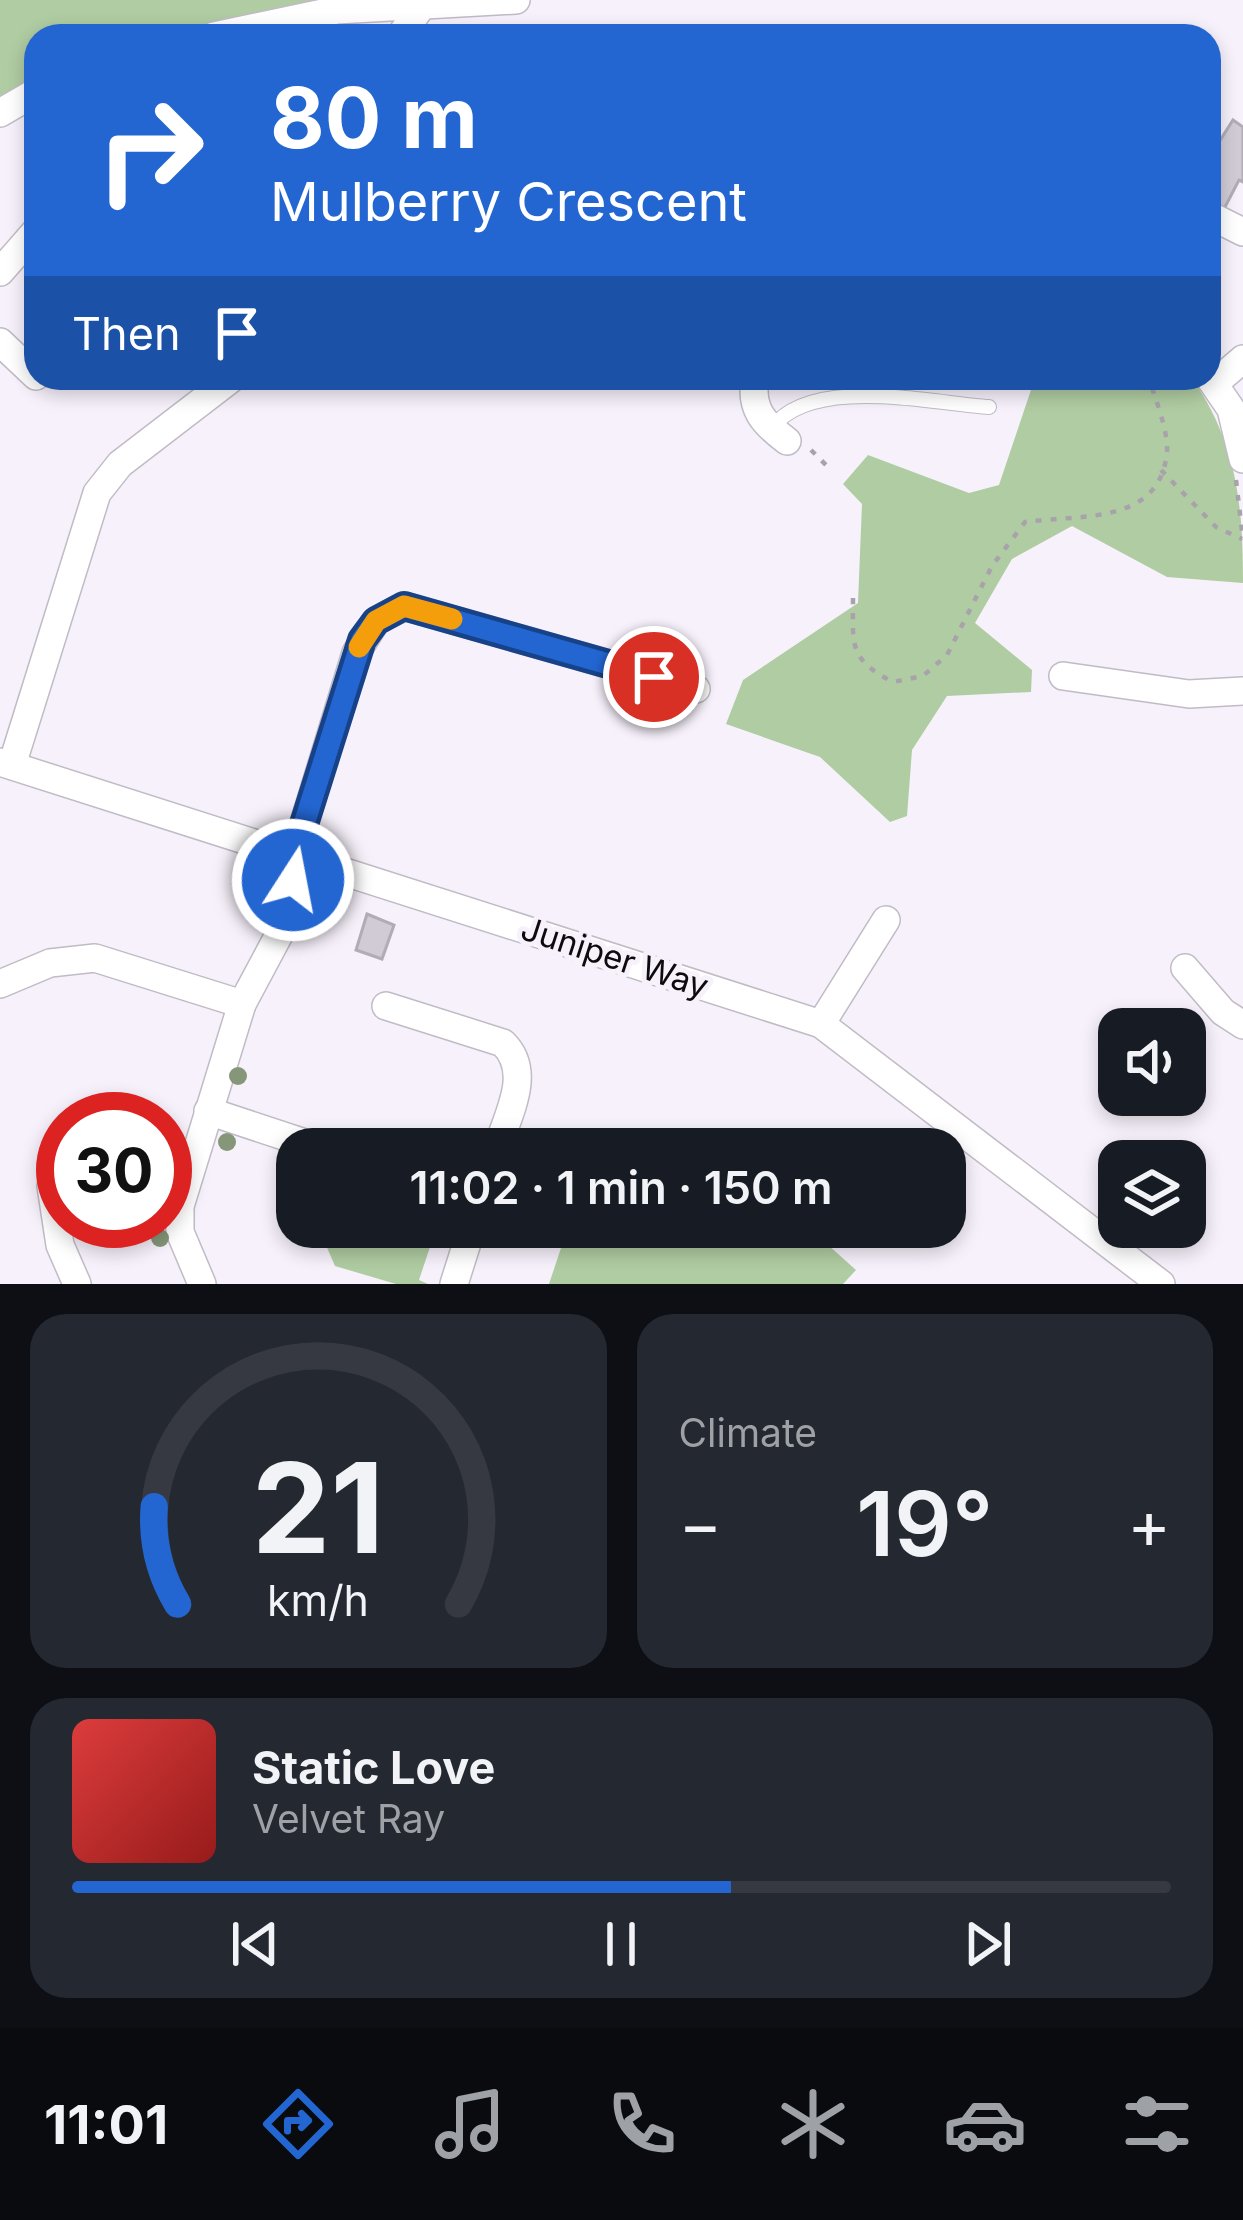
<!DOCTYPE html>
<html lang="en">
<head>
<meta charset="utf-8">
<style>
  body { margin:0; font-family:Inter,sans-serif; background:#242831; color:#f1f3f6; height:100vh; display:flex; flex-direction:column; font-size:45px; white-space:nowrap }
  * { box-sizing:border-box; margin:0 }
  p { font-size:39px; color:#9ea1a6 }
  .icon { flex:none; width:66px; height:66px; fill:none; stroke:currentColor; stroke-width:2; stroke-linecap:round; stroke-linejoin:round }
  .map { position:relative; height:1284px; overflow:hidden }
  .details { display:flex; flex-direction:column; gap:30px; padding:30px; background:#0d0f14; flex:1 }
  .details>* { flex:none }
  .hud { position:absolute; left:24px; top:24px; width:1197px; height:366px; border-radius:36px; box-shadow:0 6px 18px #0003; background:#2366d2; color:#fff; overflow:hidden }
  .tools { position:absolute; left:1098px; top:1008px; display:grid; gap:24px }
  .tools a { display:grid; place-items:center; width:108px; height:108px; border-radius:24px; background:#171b24; box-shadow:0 6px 18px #0003; font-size:60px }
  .speed { position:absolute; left:36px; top:1092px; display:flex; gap:24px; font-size:60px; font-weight:700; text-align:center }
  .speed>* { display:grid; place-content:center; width:156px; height:156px; border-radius:50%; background:#171b24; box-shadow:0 6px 18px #0003; line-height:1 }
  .speed .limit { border:18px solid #d22; background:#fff; color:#111 }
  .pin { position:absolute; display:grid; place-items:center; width:102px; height:102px; color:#fff; margin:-51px; border:6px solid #fff; border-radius:50%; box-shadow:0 3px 12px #0007 }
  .me { position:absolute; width:132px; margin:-66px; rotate:11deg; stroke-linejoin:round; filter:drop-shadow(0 0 9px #0008) }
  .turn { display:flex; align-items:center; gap:42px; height:252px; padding:0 48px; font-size:54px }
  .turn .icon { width:156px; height:156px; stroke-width:2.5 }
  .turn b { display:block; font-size:84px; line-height:102px }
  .then { display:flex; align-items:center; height:114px; padding:0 48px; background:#0003; gap:24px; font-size:45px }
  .big { font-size:90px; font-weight:600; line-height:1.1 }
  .details .tile { flex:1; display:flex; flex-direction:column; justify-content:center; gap:18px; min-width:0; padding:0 42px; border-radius:36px; background:#242831 }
  .details .dial { align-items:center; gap:0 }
  .dial svg { height:312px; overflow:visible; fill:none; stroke:#363941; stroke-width:7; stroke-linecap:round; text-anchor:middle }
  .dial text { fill:#f1f3f6; stroke:none }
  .song { display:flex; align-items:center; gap:36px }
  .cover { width:144px; height:144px; border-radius:18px; background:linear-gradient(135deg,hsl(0 70% 55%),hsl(0 70% 35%)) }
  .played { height:12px; border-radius:6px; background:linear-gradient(90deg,#2366d2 60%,#363941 60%) }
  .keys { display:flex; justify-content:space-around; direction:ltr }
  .heat { display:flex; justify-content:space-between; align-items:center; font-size:66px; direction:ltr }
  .details .tiles { flex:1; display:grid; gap:30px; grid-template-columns:1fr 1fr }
  .tile:last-child { grid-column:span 2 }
  .trip { position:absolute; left:276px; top:1128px; width:690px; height:120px; border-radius:36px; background:#171b24; box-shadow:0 6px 18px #0003; font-weight:600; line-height:120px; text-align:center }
  .dock { display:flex; height:192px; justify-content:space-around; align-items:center; background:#090b0e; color:#9ea1a6 }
  .dock .icon { width:84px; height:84px }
  .dock .active { color:#2366d2 }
  .dock b { font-size:54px; color:#f1f3f6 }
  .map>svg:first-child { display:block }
  .green { fill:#b0cca2 }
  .building { fill:#d1cbd5; stroke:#b2acb6; stroke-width:3 }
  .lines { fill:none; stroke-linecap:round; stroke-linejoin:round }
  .service-casing { stroke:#c1bbc5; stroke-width:16 }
  .minor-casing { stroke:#c1bbc5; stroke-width:30 }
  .path { stroke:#a8a3ab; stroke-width:4.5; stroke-dasharray:6 9; stroke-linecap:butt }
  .service { stroke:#fff; stroke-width:14 }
  .minor { stroke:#fff; stroke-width:27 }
  .tree { fill:#859679 }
  .route-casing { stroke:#174288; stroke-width:30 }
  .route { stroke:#2366d2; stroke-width:21 }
  .slow { stroke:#f59e0b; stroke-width:21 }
  .labels { text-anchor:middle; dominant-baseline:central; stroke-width:10; stroke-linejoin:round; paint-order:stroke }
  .street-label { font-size:33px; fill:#0d0b0e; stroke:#f7f1fb }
</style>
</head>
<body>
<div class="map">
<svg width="1243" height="1284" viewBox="0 0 1243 1284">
  <rect width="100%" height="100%" fill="#f7f1fb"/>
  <!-- green -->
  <g class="green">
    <path d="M 0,0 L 327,0 L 166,36 L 36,36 L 36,78 L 0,99 Z"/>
    <path d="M 1035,378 L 1192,378 C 1237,444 1243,504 1243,583 L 1167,577 L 1072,526 L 1012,559 L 975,623 L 1032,670 L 1031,692 L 947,696 L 912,750 L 907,816 L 890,822 L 820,757 L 726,724 L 743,680 L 858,603 L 862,504 L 843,484 L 868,455 L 969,493 L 999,485 Z"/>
    <path d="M 318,1227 L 460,1227 L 458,1234 L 436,1229 L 419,1280 L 428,1284 L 396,1284 L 335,1266 Z"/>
    <path d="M 568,1227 L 808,1227 L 856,1270 L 843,1284 L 549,1284 Z"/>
  </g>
  <!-- building -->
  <g class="building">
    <path d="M 1233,120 L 1243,127 L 1243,182 L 1239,180 L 1224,209 L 1209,201 L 1213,171 L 1209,158 Z"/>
    <path d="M 367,914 L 394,925 L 382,959 L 356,950 Z"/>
  </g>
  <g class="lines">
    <!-- service casing -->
    <g class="service-casing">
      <path id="service" d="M 772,428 C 811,375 930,403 989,407"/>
    </g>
    <!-- minor casing -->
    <g class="minor-casing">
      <g id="minor">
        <path d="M 214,36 L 337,10 L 516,0"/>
        <path d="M 400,36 L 424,3"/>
        <path d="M 0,113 L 36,92"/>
        <path d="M 1209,215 L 1243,232"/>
        <path d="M 0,272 L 36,231"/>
        <path d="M 0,342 L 36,376"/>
        <path d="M 1209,377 L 1231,409 L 1243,459"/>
        <path d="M 755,378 C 750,409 763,423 787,441"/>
        <path d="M 1215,383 L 1243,359"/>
        <path d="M 1063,676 L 1189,694 L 1243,691"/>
        <path d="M 0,762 L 821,1024 L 1161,1284"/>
        <path d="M 12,765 L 97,493 L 120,464 L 232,378"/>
        <path d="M 1185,968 L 1223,1012 L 1243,1025"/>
        <path d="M 0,984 L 50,963 L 95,958 L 242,1004"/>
        <path d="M 386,1006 L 503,1043 C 533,1072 508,1114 497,1149"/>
        <path d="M 821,1024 L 886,920"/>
        <path d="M 208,1111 L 323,1149"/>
        <path d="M 51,1186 L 60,1245 L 77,1284"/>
        <path d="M 202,1284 L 180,1232 L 180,1206 L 242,1004 L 281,931 L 294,856 L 356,653 L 376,621 L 404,606 L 696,689"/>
        <path d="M 454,1284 L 472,1227"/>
      </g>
    </g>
    <!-- path -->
    <g class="path">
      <path d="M 811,450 L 830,469"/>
      <path d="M 1161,470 L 1216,527 L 1242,539"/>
      <path d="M 1236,480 L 1243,540"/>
      <path d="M 853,598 C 853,645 848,659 893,682 L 923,676 L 947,655 L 992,566 L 1025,522 C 1080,514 1161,526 1167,451 C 1168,429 1155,399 1149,378"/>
    </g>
    <!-- service -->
    <use href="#service" class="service"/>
    <!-- minor -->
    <use href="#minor" class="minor"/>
  </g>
  <!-- trees -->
  <g class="tree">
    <circle cx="238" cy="1076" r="9"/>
    <circle cx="227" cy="1142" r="9"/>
    <circle cx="160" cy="1238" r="9"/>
  </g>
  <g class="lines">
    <!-- route casing -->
    <g class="route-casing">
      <path id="route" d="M 293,880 L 294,856 L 362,640 L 376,621 L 404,606 L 654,677"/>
    </g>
    <!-- route -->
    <use href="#route" class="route"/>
    <!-- slow -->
    <path class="slow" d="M 359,647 L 376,621 L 404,606 L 452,619"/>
  </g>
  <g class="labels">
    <!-- street labels -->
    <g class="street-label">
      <text transform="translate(615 957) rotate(18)">Juniper Way</text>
    </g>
  </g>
</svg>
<div class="tools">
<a><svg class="icon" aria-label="sound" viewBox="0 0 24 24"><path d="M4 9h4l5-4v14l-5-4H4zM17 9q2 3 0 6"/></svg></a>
<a><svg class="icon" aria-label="layers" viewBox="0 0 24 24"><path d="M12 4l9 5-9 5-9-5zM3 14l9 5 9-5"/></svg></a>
</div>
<div class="speed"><div class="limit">30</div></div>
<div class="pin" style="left:654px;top:677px;background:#d93025"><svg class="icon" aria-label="arrive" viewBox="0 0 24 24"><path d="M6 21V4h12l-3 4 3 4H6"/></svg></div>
<svg class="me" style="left:293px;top:880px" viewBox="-20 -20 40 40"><circle r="17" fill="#2366d2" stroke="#fff" stroke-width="3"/><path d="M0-11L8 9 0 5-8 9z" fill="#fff"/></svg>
<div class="trip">11:02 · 1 min · 150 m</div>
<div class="hud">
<div class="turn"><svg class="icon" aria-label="right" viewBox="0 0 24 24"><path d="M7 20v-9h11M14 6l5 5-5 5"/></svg><div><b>80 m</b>Mulberry Crescent</div></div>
<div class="then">Then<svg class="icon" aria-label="arrive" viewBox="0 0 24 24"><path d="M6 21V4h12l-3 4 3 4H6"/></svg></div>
</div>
</div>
<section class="details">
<div class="tiles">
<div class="tile dial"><svg viewBox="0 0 100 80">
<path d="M14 69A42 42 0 1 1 86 69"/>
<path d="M14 69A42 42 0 0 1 8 44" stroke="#2366d2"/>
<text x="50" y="56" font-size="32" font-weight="700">21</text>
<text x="50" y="72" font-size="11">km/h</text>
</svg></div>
<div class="tile"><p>Climate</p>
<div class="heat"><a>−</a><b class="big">19°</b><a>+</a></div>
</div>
<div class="tile">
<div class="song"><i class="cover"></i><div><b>Static Love</b><p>Velvet Ray</p></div></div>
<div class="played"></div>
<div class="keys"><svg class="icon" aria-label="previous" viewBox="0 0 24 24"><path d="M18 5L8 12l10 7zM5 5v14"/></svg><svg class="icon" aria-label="pause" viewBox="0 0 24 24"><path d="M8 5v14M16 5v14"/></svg><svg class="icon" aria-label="next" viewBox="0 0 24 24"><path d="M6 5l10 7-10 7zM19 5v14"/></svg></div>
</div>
</div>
</section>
<nav class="dock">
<b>11:01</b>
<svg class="icon active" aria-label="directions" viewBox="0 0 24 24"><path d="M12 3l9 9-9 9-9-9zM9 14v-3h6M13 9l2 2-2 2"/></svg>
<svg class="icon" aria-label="music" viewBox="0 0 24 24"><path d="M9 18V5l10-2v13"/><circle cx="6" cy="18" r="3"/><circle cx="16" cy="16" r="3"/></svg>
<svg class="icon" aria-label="phone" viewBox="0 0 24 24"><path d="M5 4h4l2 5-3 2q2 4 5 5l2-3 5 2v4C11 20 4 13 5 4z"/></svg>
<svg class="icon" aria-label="climate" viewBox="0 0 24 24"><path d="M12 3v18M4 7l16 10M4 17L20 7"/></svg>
<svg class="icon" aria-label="car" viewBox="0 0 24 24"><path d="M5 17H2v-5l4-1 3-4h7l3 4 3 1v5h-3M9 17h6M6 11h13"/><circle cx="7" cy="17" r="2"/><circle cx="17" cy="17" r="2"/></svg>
<svg class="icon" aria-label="filters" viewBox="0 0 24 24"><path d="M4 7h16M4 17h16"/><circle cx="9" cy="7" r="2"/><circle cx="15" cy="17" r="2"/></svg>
</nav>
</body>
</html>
